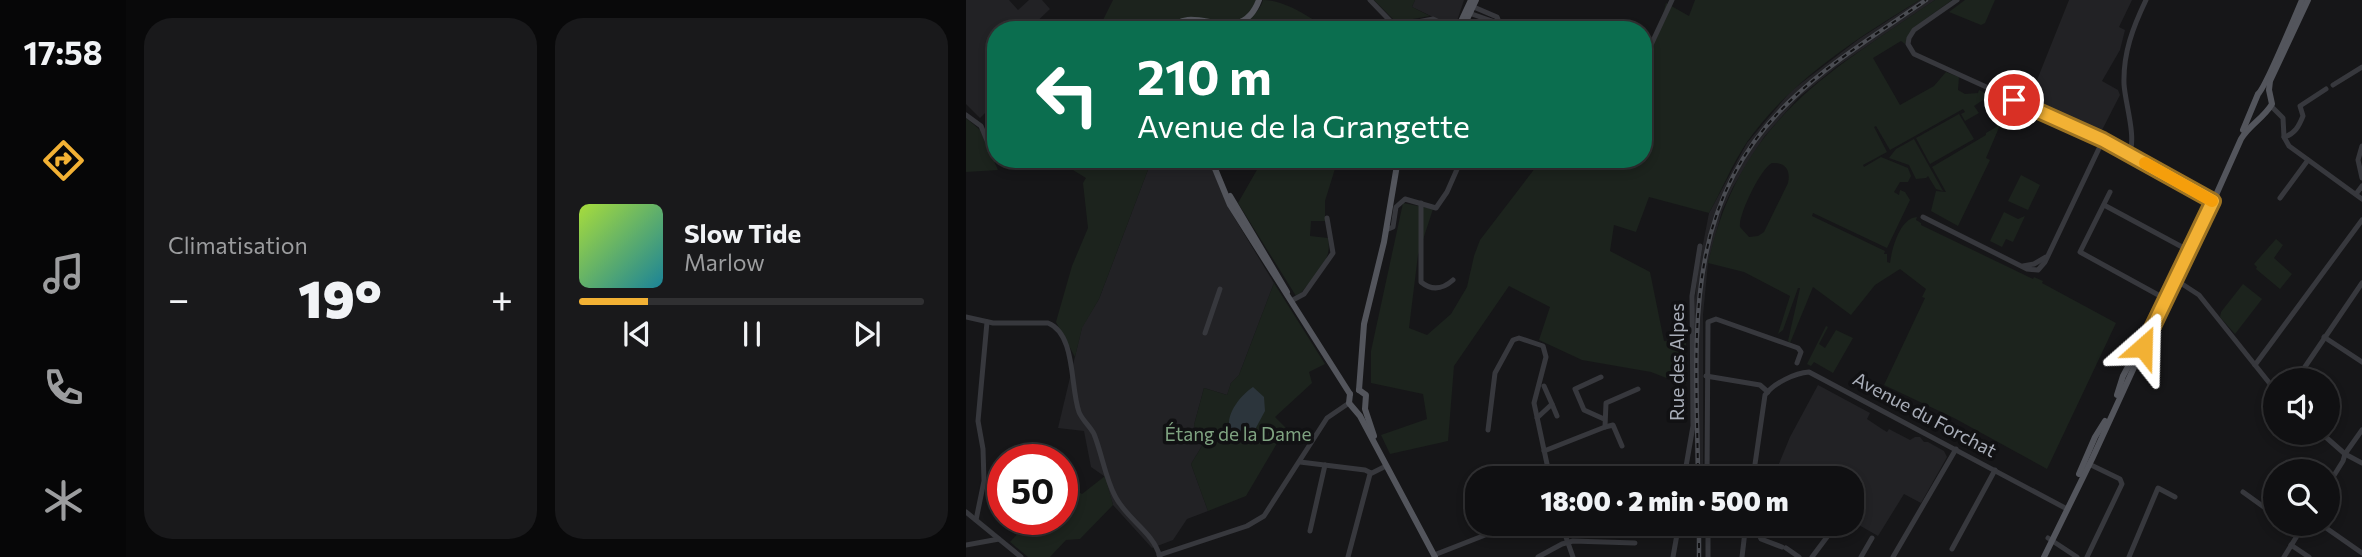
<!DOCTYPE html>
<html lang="fr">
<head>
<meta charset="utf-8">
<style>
  body { margin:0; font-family:Commissioner,sans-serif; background:#19191b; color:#f1f3f6; height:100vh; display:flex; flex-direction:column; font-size:26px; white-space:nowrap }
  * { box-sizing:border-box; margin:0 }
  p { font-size:23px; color:#9c9d9f }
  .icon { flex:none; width:38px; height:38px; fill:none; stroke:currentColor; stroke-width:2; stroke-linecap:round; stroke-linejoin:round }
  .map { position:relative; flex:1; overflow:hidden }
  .details { display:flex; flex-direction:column; gap:18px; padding:18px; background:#09090a; width:840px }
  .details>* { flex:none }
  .banner { position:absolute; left:21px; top:21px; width:665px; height:147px; border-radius:28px; box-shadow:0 4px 10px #0003,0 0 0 2px #303032; background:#0b6e4f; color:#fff; overflow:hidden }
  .controls { position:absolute; left:1297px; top:368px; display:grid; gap:14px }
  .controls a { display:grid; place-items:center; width:77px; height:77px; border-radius:50%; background:#101012; box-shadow:0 4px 10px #0003,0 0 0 2px #303032; font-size:35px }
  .speed { position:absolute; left:21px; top:444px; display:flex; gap:14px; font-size:35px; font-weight:700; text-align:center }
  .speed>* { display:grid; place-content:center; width:91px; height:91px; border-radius:50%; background:#101012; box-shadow:0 4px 10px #0003,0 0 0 2px #303032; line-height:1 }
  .speed .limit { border:10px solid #d22; background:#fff; color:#111 }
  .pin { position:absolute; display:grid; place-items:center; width:60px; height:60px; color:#fff; margin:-30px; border:4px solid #fff; border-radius:50%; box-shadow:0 2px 7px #0007 }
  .me { position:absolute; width:77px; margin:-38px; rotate:25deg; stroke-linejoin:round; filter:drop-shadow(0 0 5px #0008) }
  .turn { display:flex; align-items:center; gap:24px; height:147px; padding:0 35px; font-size:32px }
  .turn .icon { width:91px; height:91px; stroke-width:2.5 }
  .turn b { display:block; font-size:49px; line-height:60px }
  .big { font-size:52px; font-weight:800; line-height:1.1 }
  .details .card { flex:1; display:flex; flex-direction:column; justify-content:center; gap:10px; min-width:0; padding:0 24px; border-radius:28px; background:#19191b }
  .song { display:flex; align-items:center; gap:21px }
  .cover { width:84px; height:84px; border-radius:10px; background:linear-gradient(135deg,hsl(80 70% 55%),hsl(190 70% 35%)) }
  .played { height:7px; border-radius:4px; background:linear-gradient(90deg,#f2b134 20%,#303032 20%) }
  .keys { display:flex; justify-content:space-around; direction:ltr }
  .heat { display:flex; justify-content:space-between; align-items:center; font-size:38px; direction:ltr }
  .details .tiles { flex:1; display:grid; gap:18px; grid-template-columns:repeat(2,1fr) }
  .trip { position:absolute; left:499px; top:466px; width:399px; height:70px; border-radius:28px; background:#101012; box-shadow:0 4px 10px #0003,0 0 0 2px #303032; font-weight:800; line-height:70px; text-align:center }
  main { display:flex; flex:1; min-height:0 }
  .tabs { display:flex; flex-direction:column; width:126px; justify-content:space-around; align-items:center; background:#060607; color:#9c9d9f }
  .tabs .icon { width:49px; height:49px }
  .tabs .active { color:#f2b134 }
  .tabs b { font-size:32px; color:#f1f3f6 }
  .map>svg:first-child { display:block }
  .built { fill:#222225 }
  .green { fill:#1c231d; fill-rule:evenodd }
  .water { fill:#2c353c }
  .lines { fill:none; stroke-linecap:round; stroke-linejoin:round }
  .minor { stroke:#37383d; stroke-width:5 }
  .major { stroke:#53555c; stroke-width:6 }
  .rail-casing { stroke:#4a4c52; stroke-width:4.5 }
  .rail { stroke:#111113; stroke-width:2; stroke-dasharray:5; stroke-linecap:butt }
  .route-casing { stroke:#9d7322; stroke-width:18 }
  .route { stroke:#f2b134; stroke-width:12 }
  .slow { stroke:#f59e0b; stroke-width:12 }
  .labels { text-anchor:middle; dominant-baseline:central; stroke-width:7; stroke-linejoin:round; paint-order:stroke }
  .street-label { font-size:19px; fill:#a8adb8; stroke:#111113 }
  .park-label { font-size:19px; fill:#7fa381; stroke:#111113 }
</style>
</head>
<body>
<main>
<nav class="tabs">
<b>17:58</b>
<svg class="icon active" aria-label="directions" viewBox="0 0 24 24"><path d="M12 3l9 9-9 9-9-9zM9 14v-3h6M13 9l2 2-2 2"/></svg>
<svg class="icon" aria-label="music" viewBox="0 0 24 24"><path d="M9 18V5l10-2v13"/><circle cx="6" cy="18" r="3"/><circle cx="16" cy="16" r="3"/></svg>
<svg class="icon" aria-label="phone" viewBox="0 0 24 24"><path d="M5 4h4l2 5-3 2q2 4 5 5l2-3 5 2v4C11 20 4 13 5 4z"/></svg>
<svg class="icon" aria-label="climate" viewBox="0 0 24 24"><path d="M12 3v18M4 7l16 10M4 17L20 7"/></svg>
</nav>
<section class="details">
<div class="tiles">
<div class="card"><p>Climatisation</p>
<div class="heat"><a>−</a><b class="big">19°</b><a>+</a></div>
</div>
<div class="card">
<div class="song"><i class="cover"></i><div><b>Slow Tide</b><p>Marlow</p></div></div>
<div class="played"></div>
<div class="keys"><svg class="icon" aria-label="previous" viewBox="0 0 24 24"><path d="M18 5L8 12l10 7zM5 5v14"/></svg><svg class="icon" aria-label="pause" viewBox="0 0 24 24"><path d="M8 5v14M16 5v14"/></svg><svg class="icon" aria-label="next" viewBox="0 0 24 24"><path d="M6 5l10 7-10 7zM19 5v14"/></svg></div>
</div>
</div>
</section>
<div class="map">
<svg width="1396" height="557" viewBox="0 0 1396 557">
  <rect width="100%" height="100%" fill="#161618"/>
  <!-- built -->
  <g class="built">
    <path d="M 0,0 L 43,0 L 52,10 L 63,0 L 76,0 L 84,9 L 62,30 L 30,30 L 30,102 L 14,118 L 0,104 Z"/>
    <path d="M 449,0 L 498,0 L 490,24 L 469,18 L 446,7 Z"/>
    <path d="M 954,0 L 969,0 L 870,67 L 832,98 L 798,137 L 767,187 L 756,211 L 742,263 L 737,315 L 737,478 L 729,478 L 728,309 L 732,270 L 743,213 L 781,143 L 825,91 L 893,39 Z"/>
    <path d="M 1103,0 L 1166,0 L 1153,27 L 1159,30 L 1154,50 L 1136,81 L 1152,90 L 1154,95 L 1135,132 L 1063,100 Z"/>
    <path d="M 186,159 L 242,159 L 263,209 L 308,283 L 273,375 L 265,383 L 261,395 L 238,388 L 228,425 L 236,446 L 225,464 L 242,511 L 221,519 L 207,540 L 186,548 L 147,505 L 138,476 L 125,467 L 118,431 L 92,428 L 116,327 L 133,299 Z"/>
    <path d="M 852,385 L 904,413 L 901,419 L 916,429 L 921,432 L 923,429 L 944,440 L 949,437 L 954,437 L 958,442 L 962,442 L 978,451 L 981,457 L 955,503 L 938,494 L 912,536 L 886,521 L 886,478 L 807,478 L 824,437 Z"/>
  </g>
  <!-- green -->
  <g class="green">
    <path d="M 147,0 L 290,0 C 271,48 227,0 200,30 L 132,30 Z"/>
    <path d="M 297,0 C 320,0 344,18 364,30 L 271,30 L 269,24 C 281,18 293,15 297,0 Z"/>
    <path d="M 408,0 L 449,0 L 446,7 L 464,16 L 430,22 Z"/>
    <path d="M 729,0 L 954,0 C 891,38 824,81 781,142 C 766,164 756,190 743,213 L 683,197 L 670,232 L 648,225 L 644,251 L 684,272 L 698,341 L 720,343 L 721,383 L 716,384 L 685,372 L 616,360 L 573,340 L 584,307 L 543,286 L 488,366 L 482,441 L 424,454 L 415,435 L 461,419 L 457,394 L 405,383 L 405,351 L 437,203 L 467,209 L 452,255 L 443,328 L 461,335 L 485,314 L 501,287 L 508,256 L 514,240 L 576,159 L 677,159 L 677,65 L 693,29 L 700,3 L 723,16 Z"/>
    <path d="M 969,0 L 986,0 L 947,28 L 939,44 L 935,41 L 907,58 L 934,105 L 968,86 L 980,72 L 993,77 L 992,90 L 999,94 L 1012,93 L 1013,90 L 1043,104 L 1020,158 L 1024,160 L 992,226 L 965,211 L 970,191 L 980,192 L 966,167 L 1020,135 L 1020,133 L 1032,126 L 1017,100 L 1008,106 L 1013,113 L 999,121 L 995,114 L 999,112 L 997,109 L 924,150 L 910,126 L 908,127 L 921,152 L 897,165 L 898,167 L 915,157 L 942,168 L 945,176 L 942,182 L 934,182 L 928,192 L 933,195 L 934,190 L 939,192 L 944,200 L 921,248 L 847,213 L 846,216 L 919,251 L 918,254 L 921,254 L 921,262 L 924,263 C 926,248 934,218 951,217 L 950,220 L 955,223 L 955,225 L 1067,279 L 1068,277 L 1077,281 L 1076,283 L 1150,323 L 1081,469 L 988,418 L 918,385 L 959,298 L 956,297 L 960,289 L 934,269 L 909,285 L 885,315 L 847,287 L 824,343 L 822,341 L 834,288 L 832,288 L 817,330 L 812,334 L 824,296 L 778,272 L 742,263 C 774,121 857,76 969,0 ZM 806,163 C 819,162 825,170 822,183 L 798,232 L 792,236 L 783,237 L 774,227 C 772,215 795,168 806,163 Z"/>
    <path d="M 999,0 L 1029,0 L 1019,23 L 1015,25 L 983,12 Z"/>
    <path d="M 993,114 L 1008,139 L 964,164 L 950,138 Z"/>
    <path d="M 0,118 L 14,130 L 32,170 L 0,172 Z"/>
    <path d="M 948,139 L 977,191 L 970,189 L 962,176 L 960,178 L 950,179 L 943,165 L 923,158 L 930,149 Z"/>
    <path d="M 73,159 L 186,159 L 133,299 L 116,328 L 109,357 L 90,322 L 106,266 L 122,228 L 117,183 L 120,178 L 107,170 L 78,170 Z"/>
    <path d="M 292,159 L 372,159 L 359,201 L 359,221 L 345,221 L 344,236 L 362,238 C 367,261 349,275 335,293 L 330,296 L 272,203 L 292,168 Z"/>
    <path d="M 1055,175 L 1074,185 L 1062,210 L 1042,201 Z"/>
    <path d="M 1038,212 L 1052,219 L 1059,216 L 1047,242 L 1040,239 L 1036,247 L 1024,241 Z"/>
    <path d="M 1310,239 L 1317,245 L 1308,258 L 1326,274 L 1314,289 L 1290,269 L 1291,267 L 1288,264 Z"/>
    <path d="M 308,283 L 359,364 L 343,372 L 346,383 L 309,417 L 320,428 L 280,496 L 242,511 L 225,464 L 236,446 L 228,425 L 238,388 L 261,395 L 265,383 L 273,375 Z"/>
    <path d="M 1277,284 L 1296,299 L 1269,334 L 1254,317 L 1255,312 Z"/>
    <path d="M 860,326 L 862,327 L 853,344 L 859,348 L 870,330 L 887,338 L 867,373 L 848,362 L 845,366 L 841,364 Z"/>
    <path d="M 139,476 L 147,505 L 114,539 L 100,540 L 84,557 L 62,557 L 44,542 L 64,520 L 96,520 L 96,482 L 116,494 Z"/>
  </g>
  <!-- water -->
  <path class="water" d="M 287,387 L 298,397 L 299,411 L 285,437 L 279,440 L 271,438 C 268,434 265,431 264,428 C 259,414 276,394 287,387 Z"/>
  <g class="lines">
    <!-- minor -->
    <g class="minor">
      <path d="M 404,0 L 433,30"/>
      <path d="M 991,0 L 948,30 L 943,38 L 942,44 L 948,54 L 1128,136 L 1247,201"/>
      <path d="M 503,5 L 531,17 L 533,22"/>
      <path d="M 500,12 L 552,30"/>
      <path d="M 431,26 L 467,19 L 484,27"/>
      <path d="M 677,62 L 706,0"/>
      <path d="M 1367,85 L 1396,67"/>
      <path d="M 1305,106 L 1317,118 L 1318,137 L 1323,146 L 1396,199"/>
      <path d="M 0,115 L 15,126 L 25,150"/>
      <path d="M 1318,137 C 1329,134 1333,126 1337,116 L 1334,106 L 1360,89"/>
      <path d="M 1396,146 L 1392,160 L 1396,178"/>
      <path d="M 1163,154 C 1171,138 1159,103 1158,84 C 1157,53 1167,27 1180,0"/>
      <path d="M 1144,192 L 1114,252 L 1196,297"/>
      <path d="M 1390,194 L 1396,186"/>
      <path d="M 1314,198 L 1342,160"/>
      <path d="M 455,203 L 455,282 C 466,291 477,289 487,280"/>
      <path d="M 1138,205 L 1218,248"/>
      <path d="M 957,217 L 1061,269 L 1072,270 L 1079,262 L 1137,140"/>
      <path d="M 420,230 L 427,227 L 430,207 L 439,199 L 470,208 L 481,192 L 492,167"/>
      <path d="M 1057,266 L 1068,264 L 1080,257"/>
      <path d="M 1210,280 L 1233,295 L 1309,390"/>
      <path d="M 325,301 L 338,294 L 367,253 L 361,218"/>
      <path d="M 0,317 L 27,323 L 82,323 C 110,334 104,387 113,412 C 116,420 124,426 128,434 C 136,454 139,477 149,496 C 161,520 187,531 194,557"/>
      <path d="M 239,333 L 254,289"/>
      <path d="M 1358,337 L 1396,362"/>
      <path d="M 1289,365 L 1396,220"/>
      <path d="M 740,376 L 794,385 L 802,392"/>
      <path d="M 635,377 L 609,389 L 618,410 L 638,419"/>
      <path d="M 1330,380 L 1396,283"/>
      <path d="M 586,404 L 591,416"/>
      <path d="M 571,418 L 586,404 L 578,386"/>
      <path d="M 639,427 L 647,425 L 656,446"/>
      <path d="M 522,430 L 529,373 L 547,340 L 553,338 L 577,346 L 580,357 L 568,403 L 584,478"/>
      <path d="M 1396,430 L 1379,454 L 1396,463"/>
      <path d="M 1354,432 L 1379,454 L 1377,461 L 1362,485"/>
      <path d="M 578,451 L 639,427 L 640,403 L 672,389"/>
      <path d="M 334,462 L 399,470 L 405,473"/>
      <path d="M 558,477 L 590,478"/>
      <path d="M 718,478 L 727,426 L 726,296 L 734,246"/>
      <path d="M 741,478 L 742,322 L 750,319 L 832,348 L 835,352 L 831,363"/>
      <path d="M 787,478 L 799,395 C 808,383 829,373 843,372 L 1101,509"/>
      <path d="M 1277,492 L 1309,515"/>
      <path d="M 0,512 L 55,557"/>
      <path d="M 10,520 L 18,481 L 17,449 L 12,421 L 21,322"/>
      <path d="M 595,523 L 607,557"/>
      <path d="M 742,523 L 742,557"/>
      <path d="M 794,523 L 792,532 L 795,539 L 816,547"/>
      <path d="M 1321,523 L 1333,532"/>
      <path d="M 1353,523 L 1396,553"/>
      <path d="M 344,531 L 359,465"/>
      <path d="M 1082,538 L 1111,557"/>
      <path d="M 0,545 L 33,539"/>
      <path d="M 1325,545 L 1343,557"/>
      <path d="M 820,548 L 833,557"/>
      <path d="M 986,549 L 1029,470"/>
      <path d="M 193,555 L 281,526 L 298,516 L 361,418 L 383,403"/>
      <path d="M 468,555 L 532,530"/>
      <path d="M 382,557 L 404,474 L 420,466"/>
      <path d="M 572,557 L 596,544 L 607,541 L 669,543"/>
      <path d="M 707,557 L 713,523"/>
      <path d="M 776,557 L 780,523"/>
      <path d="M 846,557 L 861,537"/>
      <path d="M 895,557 L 906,538"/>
      <path d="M 927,557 L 990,449"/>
      <path d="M 1121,557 L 1156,484 L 1154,479 L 1123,464"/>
      <path d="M 1163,557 L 1192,488 L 1209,497"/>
      <path d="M 1318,557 L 1339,523"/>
    </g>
    <!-- major -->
    <g class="major">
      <path d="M 204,30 C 226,0 274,51 293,0"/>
      <path d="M 491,30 L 505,0"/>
      <path d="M 496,30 L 510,0"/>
      <path d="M 1277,130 L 1292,94 C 1299,89 1330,14 1336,0"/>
      <path d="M 245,159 L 264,205 L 384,394"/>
      <path d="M 264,196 L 321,292"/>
      <path d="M 1192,307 L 1221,242 L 1236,216"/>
      <path d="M 393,390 L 398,324 L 418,242 L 432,159"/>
      <path d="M 393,390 L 400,395 L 399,409 L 408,436"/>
      <path d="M 384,394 L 383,403 L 394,416 L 469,557"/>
      <path d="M 1151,395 L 1157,376 L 1177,339"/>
      <path d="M 1113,474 L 1129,437 L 1139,421"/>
      <path d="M 1078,557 L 1126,459 L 1198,302 L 1225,251 L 1275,139 C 1284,124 1297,119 1306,104 L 1303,90 L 1304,81 L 1342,0"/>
    </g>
    <!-- rail casing -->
    <g class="rail-casing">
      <g id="rail">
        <path d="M 732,478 C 731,340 713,207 823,102 C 864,62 914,32 960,0"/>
        <path d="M 733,523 L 733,557"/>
      </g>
    </g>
    <!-- rail -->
    <use href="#rail" class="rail"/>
  </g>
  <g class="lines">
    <!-- route casing -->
    <g class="route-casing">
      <path id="route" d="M 1048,100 L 1137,140 L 1247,201 L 1177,347"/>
    </g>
    <!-- route -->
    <use href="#route" class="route"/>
    <!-- slow -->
    <path class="slow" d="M 1179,163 L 1246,201"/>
  </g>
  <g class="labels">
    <!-- street labels -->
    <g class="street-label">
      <text transform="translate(710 362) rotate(-90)">Rue des Alpes</text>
      <text transform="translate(959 414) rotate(28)">Avenue du Forchat</text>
    </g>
    <!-- park labels -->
    <g class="park-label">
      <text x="272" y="433">Étang de la Dame</text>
    </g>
  </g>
</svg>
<div class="controls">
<a><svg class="icon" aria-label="sound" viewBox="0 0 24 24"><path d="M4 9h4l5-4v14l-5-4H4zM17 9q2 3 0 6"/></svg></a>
<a><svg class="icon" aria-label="search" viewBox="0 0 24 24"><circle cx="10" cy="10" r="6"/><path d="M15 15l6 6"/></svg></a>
</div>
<div class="speed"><div class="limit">50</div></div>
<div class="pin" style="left:1048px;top:100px;background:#d93025"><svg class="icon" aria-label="arrive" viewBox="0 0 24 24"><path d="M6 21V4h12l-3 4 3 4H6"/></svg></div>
<svg class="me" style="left:1177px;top:347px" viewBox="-20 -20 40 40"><path d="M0-17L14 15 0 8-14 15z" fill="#f2b134" stroke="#fff" stroke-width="4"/></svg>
<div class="trip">18:00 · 2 min · 500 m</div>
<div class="banner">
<div class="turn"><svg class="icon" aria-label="left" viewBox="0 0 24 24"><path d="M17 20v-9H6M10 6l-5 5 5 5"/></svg><div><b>210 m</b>Avenue de la Grangette</div></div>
</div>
</div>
</main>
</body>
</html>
